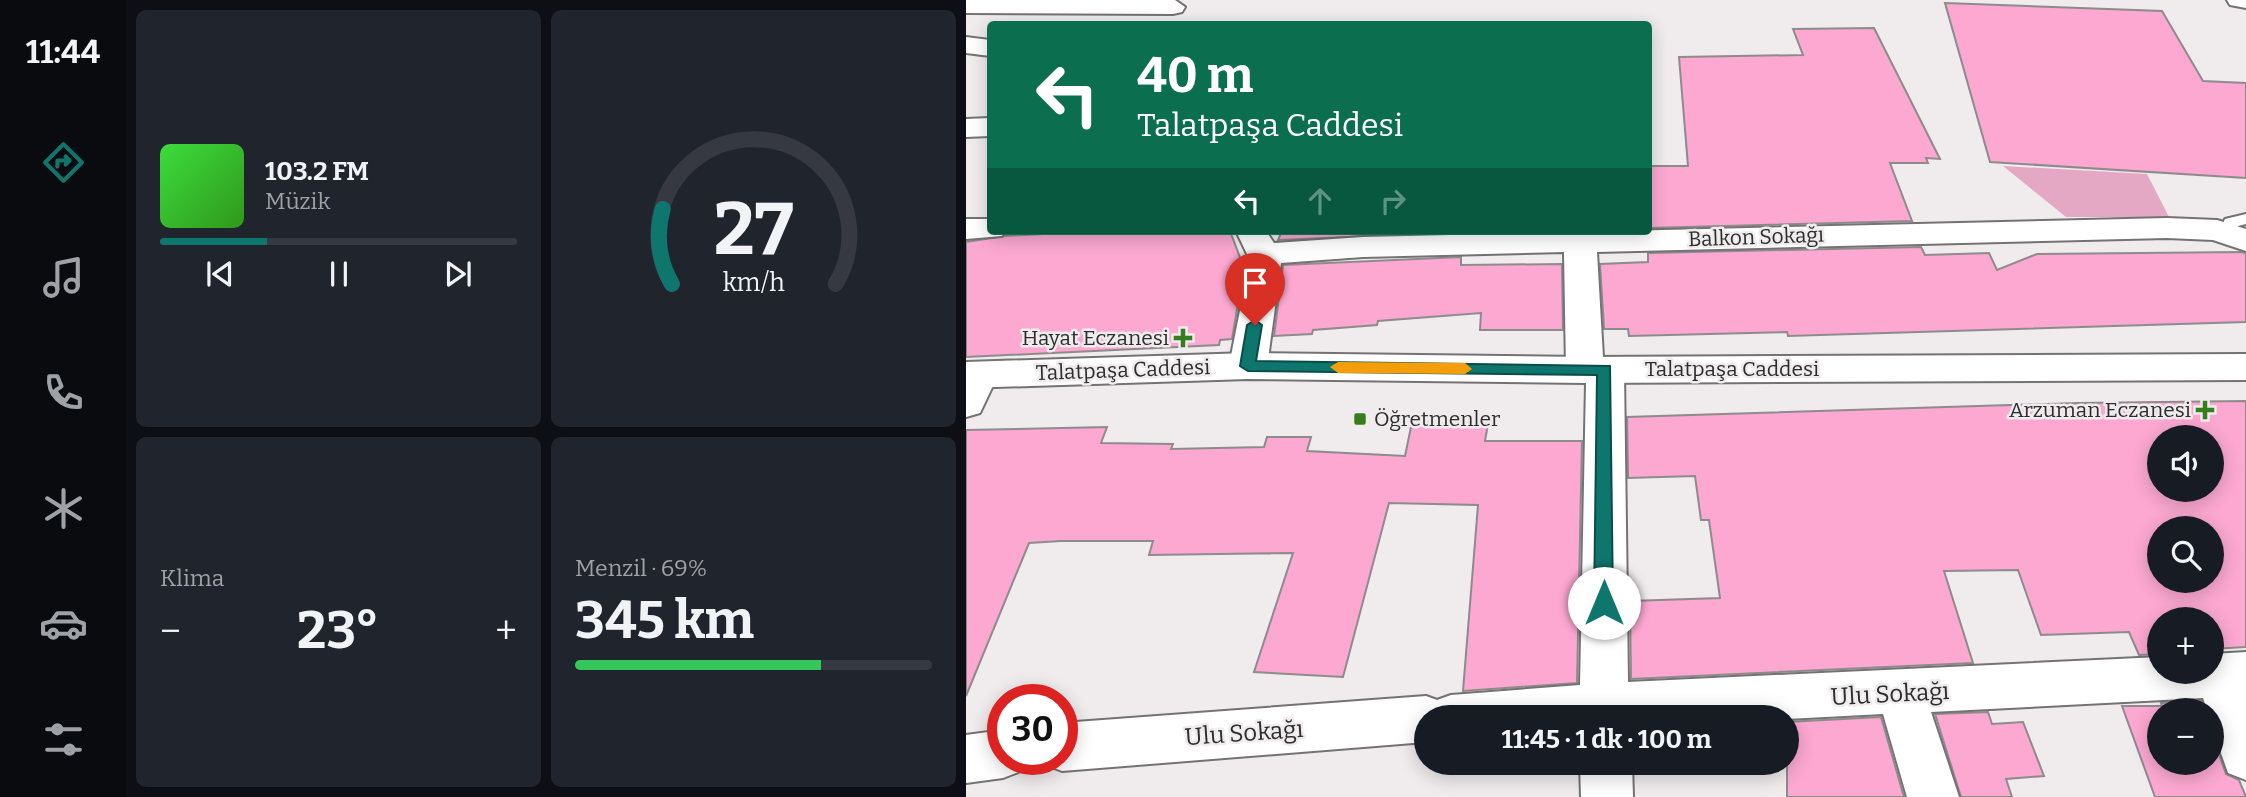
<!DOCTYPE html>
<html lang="tr">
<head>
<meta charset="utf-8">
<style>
  body { margin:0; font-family:Bitter,serif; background:#20242c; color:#f1f3f6; height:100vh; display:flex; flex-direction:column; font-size:26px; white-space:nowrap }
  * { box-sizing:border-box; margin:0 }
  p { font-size:23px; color:#9ea1a6 }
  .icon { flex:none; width:38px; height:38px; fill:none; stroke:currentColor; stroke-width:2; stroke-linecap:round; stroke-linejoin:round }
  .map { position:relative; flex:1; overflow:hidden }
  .panel { display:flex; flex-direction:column; gap:10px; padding:10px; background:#0d0f14; width:840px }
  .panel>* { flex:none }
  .hud { position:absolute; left:21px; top:21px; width:665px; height:214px; border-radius:7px; box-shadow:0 4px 18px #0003; background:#0b6e4f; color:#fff; overflow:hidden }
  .controls { position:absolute; left:1181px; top:425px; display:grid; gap:14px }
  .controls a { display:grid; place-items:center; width:77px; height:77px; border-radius:50%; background:#171b24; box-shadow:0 4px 18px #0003; font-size:35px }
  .speed { position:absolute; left:21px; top:684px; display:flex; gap:14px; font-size:35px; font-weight:700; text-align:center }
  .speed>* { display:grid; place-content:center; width:91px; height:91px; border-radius:50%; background:#171b24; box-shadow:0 4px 18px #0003; line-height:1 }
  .speed .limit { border:10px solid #d22; background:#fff; color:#111 }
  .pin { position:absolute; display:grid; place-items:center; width:60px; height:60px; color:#fff; margin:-72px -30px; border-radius:50% 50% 50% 0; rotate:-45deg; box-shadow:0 0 7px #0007 }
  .pin .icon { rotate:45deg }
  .me { position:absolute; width:77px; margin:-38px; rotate:0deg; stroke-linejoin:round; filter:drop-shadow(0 0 5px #0008) }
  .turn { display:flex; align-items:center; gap:24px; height:147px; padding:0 35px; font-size:32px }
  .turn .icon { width:91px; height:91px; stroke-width:2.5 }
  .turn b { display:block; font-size:49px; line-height:60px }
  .lanes { display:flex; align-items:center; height:66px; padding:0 35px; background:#0003; justify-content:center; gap:35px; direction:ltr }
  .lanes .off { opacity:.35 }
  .big { font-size:52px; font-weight:700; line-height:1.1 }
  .panel .card { flex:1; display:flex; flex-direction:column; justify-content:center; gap:10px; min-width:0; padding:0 24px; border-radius:10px; background:#20242c }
  .panel .dial { align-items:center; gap:0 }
  .dial svg { height:182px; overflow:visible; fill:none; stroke:#363941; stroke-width:7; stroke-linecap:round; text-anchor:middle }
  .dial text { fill:#f1f3f6; stroke:none }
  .song { display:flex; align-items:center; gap:21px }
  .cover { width:84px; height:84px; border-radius:10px; background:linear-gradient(135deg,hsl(120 70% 55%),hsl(110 70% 35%)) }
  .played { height:7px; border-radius:4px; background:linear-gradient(90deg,#0f766e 30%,#363941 30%) }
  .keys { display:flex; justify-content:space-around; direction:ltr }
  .heat { display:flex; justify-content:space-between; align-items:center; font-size:38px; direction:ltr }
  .charge { height:10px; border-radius:5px; background:linear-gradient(90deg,#34c759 69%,#363941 0) }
  .panel .tiles { flex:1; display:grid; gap:10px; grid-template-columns:repeat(2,1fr) }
  .trip { position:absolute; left:448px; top:705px; width:385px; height:70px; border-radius:35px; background:#171b24; box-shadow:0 4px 18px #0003; font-weight:700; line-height:70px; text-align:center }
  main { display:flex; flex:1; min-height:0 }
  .menu { display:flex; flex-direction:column; width:126px; justify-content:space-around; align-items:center; background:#090b0e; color:#9ea1a6 }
  .menu .icon { width:49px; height:49px }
  .menu .on { color:#0f766e }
  .menu b { font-size:32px; color:#f1f3f6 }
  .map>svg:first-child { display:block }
  .green { fill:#e4a8c5 }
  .building { fill:#fca8d1; stroke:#8e8b8c; stroke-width:2; fill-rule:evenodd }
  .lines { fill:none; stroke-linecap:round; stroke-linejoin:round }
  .lane-casing { stroke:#757273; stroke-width:4 }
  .street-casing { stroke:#757273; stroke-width:4 }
  .secondary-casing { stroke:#757273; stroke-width:4 }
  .lane { fill:#fff; fill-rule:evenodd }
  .street { fill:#fff; fill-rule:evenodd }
  .secondary { fill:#fff; fill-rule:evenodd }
  .route { fill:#0f766e; stroke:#0a4d48; stroke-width:2 }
  .slow { fill:#f59e0b }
  .poi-dot { fill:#377c1e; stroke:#f0ecee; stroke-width:2.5 }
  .labels { text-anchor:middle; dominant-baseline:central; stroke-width:5; stroke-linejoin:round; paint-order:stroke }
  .street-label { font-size:21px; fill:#2e2d2d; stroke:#f0ecee }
  .poi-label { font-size:21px; fill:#2e2d2d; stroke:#f0ecee; text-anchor:end }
  .near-street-label { font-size:24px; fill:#2e2d2d; stroke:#f0ecee }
</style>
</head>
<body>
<main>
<nav class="menu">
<b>11:44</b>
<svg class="icon on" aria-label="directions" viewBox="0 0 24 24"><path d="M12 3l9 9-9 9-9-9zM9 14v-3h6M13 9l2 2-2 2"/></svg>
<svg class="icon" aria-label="music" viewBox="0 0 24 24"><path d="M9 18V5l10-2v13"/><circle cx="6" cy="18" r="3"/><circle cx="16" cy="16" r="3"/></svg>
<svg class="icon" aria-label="phone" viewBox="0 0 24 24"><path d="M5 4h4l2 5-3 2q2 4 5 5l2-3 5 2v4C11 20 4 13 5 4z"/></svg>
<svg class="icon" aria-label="climate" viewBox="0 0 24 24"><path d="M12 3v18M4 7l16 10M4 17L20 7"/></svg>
<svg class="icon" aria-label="car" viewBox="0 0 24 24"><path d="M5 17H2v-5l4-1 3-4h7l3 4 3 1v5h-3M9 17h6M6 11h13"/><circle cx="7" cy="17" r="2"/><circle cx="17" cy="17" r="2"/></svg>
<svg class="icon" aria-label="filters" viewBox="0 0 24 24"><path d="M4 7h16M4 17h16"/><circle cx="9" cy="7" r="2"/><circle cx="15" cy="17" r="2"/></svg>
</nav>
<section class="panel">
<div class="tiles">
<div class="card">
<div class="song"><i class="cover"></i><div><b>103.2 FM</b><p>Müzik</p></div></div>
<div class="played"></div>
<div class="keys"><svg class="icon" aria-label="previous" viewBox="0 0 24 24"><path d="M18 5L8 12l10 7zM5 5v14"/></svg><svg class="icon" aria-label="pause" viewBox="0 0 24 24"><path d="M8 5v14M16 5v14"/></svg><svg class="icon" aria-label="next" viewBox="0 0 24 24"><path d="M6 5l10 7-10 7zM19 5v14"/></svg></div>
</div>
<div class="card dial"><svg viewBox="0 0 100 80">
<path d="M14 69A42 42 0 1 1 86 69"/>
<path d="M14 69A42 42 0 0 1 10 36" stroke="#0f766e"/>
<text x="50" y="56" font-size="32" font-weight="700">27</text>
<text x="50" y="72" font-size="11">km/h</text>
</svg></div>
<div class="card"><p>Klima</p>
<div class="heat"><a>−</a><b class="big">23°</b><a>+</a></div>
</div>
<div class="card"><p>Menzil · 69%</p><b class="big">345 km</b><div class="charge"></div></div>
</div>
</section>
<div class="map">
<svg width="1280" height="797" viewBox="0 0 1280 797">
  <rect width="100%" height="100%" fill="#f0ecee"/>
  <!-- green -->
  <path class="green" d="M 1037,166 L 1181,174 L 1203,217 L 1100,217 Z"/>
  <!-- building -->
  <g class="building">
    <path d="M 979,3 L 1196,11 L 1237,81 L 1280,83 L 1280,178 L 1024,162 Z"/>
    <path d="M 908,28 L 974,159 L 960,158 L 962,163 L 924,163 L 946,221 L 682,228 L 682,166 L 722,166 L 713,57 L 837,55 L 827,29 Z"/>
    <path d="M 131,231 L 264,231 L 278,268 L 266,339 L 254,340 L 253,345 L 0,357 L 0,242 L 39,236 Z"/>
    <path d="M 316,231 L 495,231 L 495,232 L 312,240 Z"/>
    <path d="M 955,247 L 959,255 L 1023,253 L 1031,270 L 1071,254 L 1275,252 L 1280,253 L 1280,322 L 822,336 L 821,332 L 663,336 L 662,329 L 638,329 L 634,264 L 682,262 L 682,253 Z"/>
    <path d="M 495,257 L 495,265 L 596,264 L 597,330 L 514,330 L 515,313 L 412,321 L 411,325 L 347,330 L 346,334 L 308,336 L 317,265 Z"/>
    <path d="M 1280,401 L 1280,647 L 1246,649 L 1246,620 L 1194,620 L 1194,654 L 1173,655 L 1163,632 L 1075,635 L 1052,570 L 978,571 L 1007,663 L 665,679 L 664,601 L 754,598 L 743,520 L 735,520 L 729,476 L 662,478 L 661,417 L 1112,403 ZM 1194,438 L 1246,438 L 1246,490 L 1194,490 ZM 1194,528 L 1246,528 L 1246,581 L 1194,581 Z"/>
    <path d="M 446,422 L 522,424 L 519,441 L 616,441 L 611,683 L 497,691 L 512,505 L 423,503 L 377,677 L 288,672 L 327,553 L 183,555 L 187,541 L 95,541 L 63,543 L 0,696 L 0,430 L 141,427 L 135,443 L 207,444 L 205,449 L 298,447 L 301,437 L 345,437 L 341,451 L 439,456 Z"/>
    <path d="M 1235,701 L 1238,710 L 1194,710 L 1194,763 L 1246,763 L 1246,735 L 1260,774 L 1273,780 L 1280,797 L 1189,797 L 1156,706 L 1196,706 L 1195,703 Z"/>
    <path d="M 1022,712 L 1026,724 L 1057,722 L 1078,776 L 1040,779 L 1046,797 L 995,797 L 969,714 Z"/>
    <path d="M 915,717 L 938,797 L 821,797 L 821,722 Z"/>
  </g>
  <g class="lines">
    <!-- lane casing -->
    <g class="lane-casing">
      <path id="lane" d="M 1280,214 L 1280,224 L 1272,226 L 1267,236 L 1255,236 L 1253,232 L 1259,219 Z"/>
    </g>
    <!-- street casing -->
    <g class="street-casing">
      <g id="street">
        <path d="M 0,0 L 209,0 L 219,7 L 216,12 L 207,14 L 0,13 Z"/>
        <path d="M 0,37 L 24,40 L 24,56 L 0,53 Z"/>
        <path d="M 24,118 L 24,136 L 0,137 L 0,119 Z"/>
        <path d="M 1201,218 L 1251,220 L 1280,229 L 1280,251 L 1247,240 L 1201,238 L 631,252 L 637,357 L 652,361 L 658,370 L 662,682 L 1194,657 L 1194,672 L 1246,672 L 1246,654 L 1280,652 L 1280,780 L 1262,773 L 1246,727 L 1246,710 L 1241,710 L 1237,698 L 965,712 L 993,797 L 941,797 L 917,714 L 821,719 L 460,718 L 460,742 L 96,771 L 78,764 L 76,760 L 96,760 L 96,723 L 460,696 L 471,700 L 485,695 L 614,685 L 620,383 L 606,379 L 600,370 L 598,252 L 397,257 L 315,263 L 301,366 L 295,375 L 282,379 L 269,375 L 263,366 L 280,280 L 281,254 L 270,231 L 300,231 L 308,243 L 397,237 Z"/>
        <path d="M 0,219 L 24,219 L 24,231 L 39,231 L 36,236 L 0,239 Z"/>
        <path d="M 13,362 L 26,366 L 32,375 L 14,413 L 0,417 L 0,366 Z"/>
        <path d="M 37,730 L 37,760 L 60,760 L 55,771 L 37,778 L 0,783 L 0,735 Z"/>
        <path d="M 614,763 L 666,763 L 667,797 L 615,797 Z"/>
      </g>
    </g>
    <!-- secondary casing -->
    <g class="secondary-casing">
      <g id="secondary">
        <path d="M 1261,0 L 1280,0 L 1280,8 L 1264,5 Z"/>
        <path d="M 282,353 L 619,357 L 1280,354 L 1280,380 L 619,383 L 282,379 L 0,388 L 0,362 Z"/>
      </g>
    </g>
    <!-- lane -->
    <use href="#lane" class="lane"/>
    <!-- street -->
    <use href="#street" class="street"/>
    <!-- secondary -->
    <use href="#secondary" class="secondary"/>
  </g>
  <!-- route -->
  <path class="route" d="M 289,320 L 296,325 L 290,361 L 644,366 L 647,603 L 644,609 L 631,609 L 628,603 L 631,375 L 282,371 L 274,366 L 281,325 Z"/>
  <!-- slow -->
  <path class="slow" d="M 372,362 L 499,363 L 506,369 L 499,374 L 372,373 L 364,367 Z"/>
  <!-- markers -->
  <g class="poi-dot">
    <path d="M213.5 327.5h7v7h7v7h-7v7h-7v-7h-7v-7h7z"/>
    <path d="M1235.5 399.5h7v7h7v7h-7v7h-7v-7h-7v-7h7z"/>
    <rect x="387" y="412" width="14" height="14" rx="3.5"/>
  </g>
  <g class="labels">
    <!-- street labels -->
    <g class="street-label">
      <text transform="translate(790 237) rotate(-2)">Balkon Sokağı</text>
      <text x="766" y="369">Talatpaşa Caddesi</text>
      <text transform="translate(157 370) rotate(-2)">Talatpaşa Caddesi</text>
    </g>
    <!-- poi labels -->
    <g class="poi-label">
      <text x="203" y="338">Hayat Eczanesi</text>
      <text x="1225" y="410">Arzuman Eczanesi</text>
      <text x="408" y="419" text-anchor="start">Öğretmenler</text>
    </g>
    <!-- near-street labels -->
    <g class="near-street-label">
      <text transform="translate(924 694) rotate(-3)">Ulu Sokağı</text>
      <text transform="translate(278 733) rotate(-4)">Ulu Sokağı</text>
    </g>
  </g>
</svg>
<div class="controls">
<a><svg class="icon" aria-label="sound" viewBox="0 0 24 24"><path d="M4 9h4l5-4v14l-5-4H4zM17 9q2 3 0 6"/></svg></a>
<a><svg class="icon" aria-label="search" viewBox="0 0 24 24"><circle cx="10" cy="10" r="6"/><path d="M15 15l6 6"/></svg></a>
<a>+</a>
<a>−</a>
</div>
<div class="speed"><div class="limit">30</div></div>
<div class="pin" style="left:289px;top:325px;background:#d93025"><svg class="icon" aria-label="arrive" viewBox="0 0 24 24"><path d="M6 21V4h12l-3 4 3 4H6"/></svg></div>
<svg class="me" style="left:638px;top:603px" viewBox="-20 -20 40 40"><circle r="19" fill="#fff"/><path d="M0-13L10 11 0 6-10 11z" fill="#0f766e"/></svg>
<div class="trip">11:45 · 1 dk · 100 m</div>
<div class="hud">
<div class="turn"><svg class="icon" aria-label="left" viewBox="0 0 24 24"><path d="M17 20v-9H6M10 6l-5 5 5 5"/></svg><div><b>40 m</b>Talatpaşa Caddesi</div></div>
<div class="lanes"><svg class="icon" aria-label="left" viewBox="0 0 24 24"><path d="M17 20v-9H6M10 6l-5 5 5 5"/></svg><svg class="icon off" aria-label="ahead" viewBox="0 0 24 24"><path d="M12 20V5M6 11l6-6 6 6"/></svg><svg class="icon off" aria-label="right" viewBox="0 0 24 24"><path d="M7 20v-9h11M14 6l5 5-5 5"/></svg></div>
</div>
</div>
</main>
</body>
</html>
